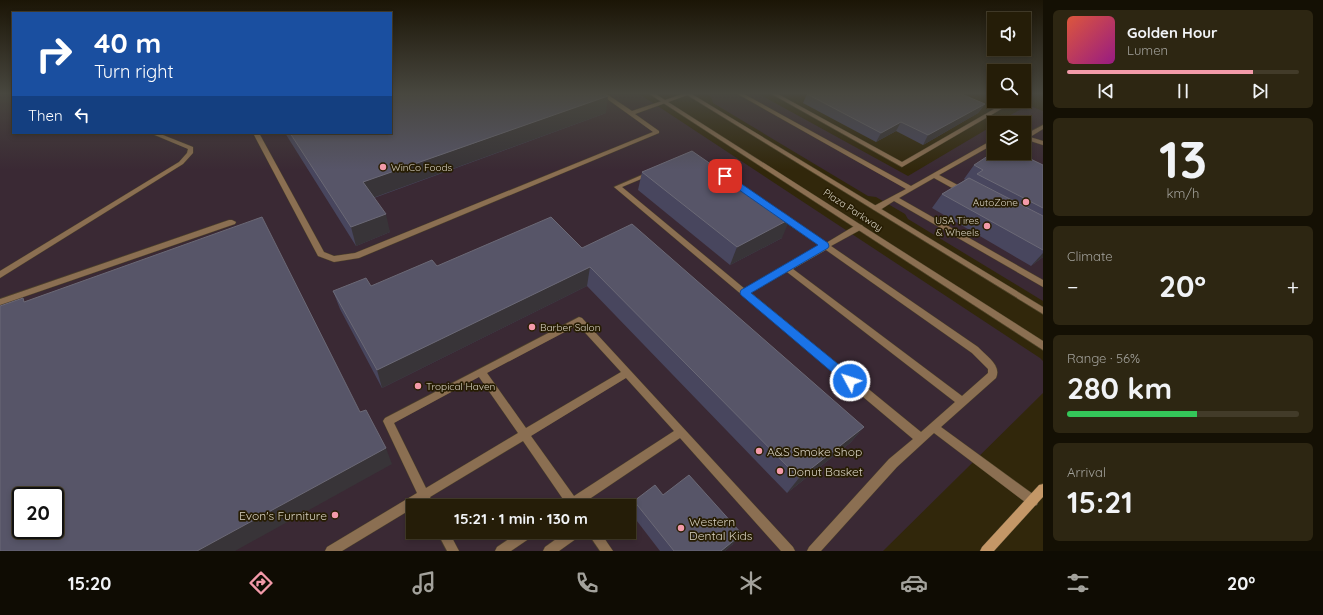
<!DOCTYPE html>
<html lang="en">
<head>
<meta charset="utf-8">
<style>
  body { margin:0; font-family:Quicksand,sans-serif; background:#2d2612; color:#f1f3f6; height:100vh; display:flex; flex-direction:column; font-size:15px; white-space:nowrap }
  * { box-sizing:border-box; margin:0 }
  p { font-size:13px; color:#a3a29c }
  .icon { flex:none; width:22px; height:22px; fill:none; stroke:currentColor; stroke-width:2; stroke-linecap:round; stroke-linejoin:round }
  .map { position:relative; flex:1; overflow:hidden }
  .side { display:flex; flex-direction:column; gap:10px; padding:10px; background:#141004; width:280px }
  .side>* { flex:none }
  .top-card { position:absolute; left:12px; top:12px; width:380px; height:122px; border-radius:0px; box-shadow:0 2px 6px #0003,0 0 0 1px #423b29; background:#1a4fa0; color:#fff; overflow:hidden }
  .tools { position:absolute; left:987px; top:12px; display:grid; gap:8px }
  .tools a { display:grid; place-items:center; width:44px; height:44px; border-radius:0px; background:#251d08; box-shadow:0 2px 6px #0003,0 0 0 1px #423b29; font-size:20px }
  .speed { position:absolute; left:12px; top:487px; display:flex; gap:8px; font-size:20px; font-weight:700; text-align:center }
  .speed>* { display:grid; place-content:center; width:52px; height:52px; border-radius:50%; background:#251d08; box-shadow:0 2px 6px #0003,0 0 0 1px #423b29; line-height:1 }
  .speed .limit { border:2px solid #111; border-radius:6px; background:#fff; color:#111 }
  .pin { position:absolute; display:grid; place-items:center; width:34px; height:34px; color:#fff; margin:-17px; border-radius:8px; box-shadow:0 2px 6px #0006 }
  .me { position:absolute; width:44px; margin:-22px; rotate:310deg; stroke-linejoin:round; filter:drop-shadow(0 0 3px #0008) }
  .turn { display:flex; align-items:center; gap:14px; height:84px; padding:0 16px; font-size:18px }
  .turn .icon { width:52px; height:52px; stroke-width:2.5 }
  .turn b { display:block; font-size:28px; line-height:34px }
  .then { display:flex; align-items:center; height:38px; padding:0 16px; background:#0003; gap:8px; font-size:15px }
  .big { font-size:30px; font-weight:700; line-height:1.1 }
  .side .card { flex:1; display:flex; flex-direction:column; justify-content:center; gap:6px; min-width:0; padding:0 14px; border-radius:6px; background:#2d2612 }
  .side .dial { align-items:center; gap:0 }
  .dial b { font-size:52px; line-height:1 }
  .song { display:flex; align-items:center; gap:12px }
  .cover { width:48px; height:48px; border-radius:6px; background:linear-gradient(135deg,hsl(10 70% 55%),hsl(310 70% 35%)) }
  .played { height:4px; border-radius:2px; background:linear-gradient(90deg,#f39aa9 80%,#423b29 80%) }
  .keys { display:flex; justify-content:space-around; direction:ltr }
  .heat { display:flex; justify-content:space-between; align-items:center; font-size:22px; direction:ltr }
  .charge { height:6px; border-radius:3px; background:linear-gradient(90deg,#34c759 56%,#423b29 0) }
  .trip { position:absolute; left:406px; top:499px; width:230px; height:40px; border-radius:0px; background:#251d08; box-shadow:0 2px 6px #0003,0 0 0 1px #423b29; font-weight:700; line-height:40px; text-align:center }
  .tabs { display:flex; height:64px; justify-content:space-around; align-items:center; background:#0f0c03; color:#a3a29c }
  .tabs .icon { width:28px; height:28px }
  .tabs .selected { color:#f39aa9 }
  .tabs b { font-size:18px; color:#f1f3f6 }
  main { display:flex; flex:1; min-height:0 }
  .map>svg:first-child { display:block }
  .commercial { fill:#3a2934; fill-rule:evenodd }
  .lines { fill:none; stroke-linecap:round; stroke-linejoin:round }
  .service-casing { stroke:#4c4228; stroke-width:1 }
  .tertiary-casing { stroke:#4c4228; stroke-width:1 }
  .secondary-casing { stroke:#4c4228; stroke-width:1 }
  .service { fill:#8b6f52; fill-rule:evenodd }
  .tertiary { fill:#8b6f52; fill-rule:evenodd }
  .secondary { fill:#c49767; fill-rule:evenodd }
  .wall { fill:#48465e }
  .shaded-wall { fill:#383438 }
  .building { fill:#575568; stroke:#6b6976; fill-rule:evenodd }
  .route { fill:#1a73e8; stroke:#114b97 }
  .poi-dot { fill:#f39aa9; stroke:#271d03; stroke-width:1.5 }
  .labels { text-anchor:middle; dominant-baseline:central; stroke-width:3.5; stroke-linejoin:round; paint-order:stroke }
  .poi-label { font-size:10px; fill:#d7d1c2; stroke:#271d03; text-anchor:start }
  .street-label { font-size:10px; fill:#d7d1c2; stroke:#271d03 }
  .near-poi-label { font-size:12px; fill:#d7d1c2; stroke:#271d03; text-anchor:start }
</style>
</head>
<body>
<main>
<div class="map">
<svg width="1043" height="551" viewBox="0 0 1043 551">
  <rect width="100%" height="100%" fill="#31270b"/>
  <!-- commercial -->
  <g class="commercial">
    <path d="M 0,93 L 13,93 L 13,133 L 391,133 L 391,93 L 638,93 L 1040,358 L 1043,361 L 1043,393 L 883,551 L 0,551 ZM 21,496 L 55,496 L 55,530 L 21,530 ZM 413,506 L 629,506 L 629,532 L 413,532 Z"/>
    <path d="M 705,93 L 757,93 L 908,176 L 994,125 L 994,153 L 1024,153 L 1024,123 L 997,123 L 1028,105 L 1043,111 L 1043,301 L 908,219 L 905,214 L 876,197 L 868,196 L 713,103 L 711,97 Z"/>
  </g>
  <g class="lines">
    <!-- service casing -->
    <g class="service-casing">
      <g id="service">
        <path d="M 599,93 L 605,93 L 632,111 L 686,93 L 693,93 L 635,114 L 659,131 L 659,133 L 359,258 L 334,262 L 318,256 L 253,133 L 259,133 L 324,252 L 334,256 L 355,253 L 653,132 Z"/>
        <path d="M 736,93 L 742,93 L 911,186 L 994,139 L 994,144 L 939,175 L 967,190 L 968,192 L 967,194 L 963,194 L 934,178 L 899,198 L 1043,280 L 1043,287 L 894,201 L 880,210 L 874,210 L 873,208 L 874,206 L 906,189 Z"/>
        <path d="M 770,93 L 776,93 L 902,162 L 1008,101 L 1015,101 L 902,167 Z"/>
        <path d="M 1024,93 L 1030,93 L 1024,96 Z"/>
        <path d="M 1043,125 L 1043,129 L 1030,137 L 1043,141 L 1043,145 L 1024,139 L 1024,135 Z"/>
        <path d="M 150,133 L 158,133 L 193,147 L 193,153 L 183,164 L 0,278 L 0,271 L 179,162 L 187,153 L 188,149 Z"/>
        <path d="M 651,171 L 654,173 L 653,174 L 622,187 L 745,289 L 820,246 L 778,217 L 777,215 L 778,213 L 784,213 L 826,243 L 856,225 L 862,225 L 863,227 L 862,229 L 831,246 L 978,347 C 986,356 1002,365 996,378 L 941,427 L 1037,497 L 1038,501 L 1037,505 L 1033,506 L 1029,505 L 934,433 L 897,467 L 821,551 L 807,551 L 809,547 L 889,459 L 913,439 L 614,187 ZM 826,250 L 972,353 L 988,369 L 988,373 L 962,396 L 793,269 ZM 787,272 L 955,402 L 921,432 L 751,293 Z"/>
        <path d="M 229,220 L 232,220 L 236,222 L 235,224 L 0,305 L 0,299 Z"/>
        <path d="M 579,317 L 582,318 L 793,547 L 795,551 L 781,551 L 680,438 L 579,506 L 564,506 L 565,502 L 523,441 L 430,497 L 434,506 L 423,506 L 422,503 L 416,506 L 413,506 L 413,508 L 342,551 L 325,551 L 327,547 L 417,493 L 383,421 L 385,418 ZM 578,325 L 621,372 L 526,428 L 487,373 ZM 479,377 L 518,433 L 426,488 L 394,423 ZM 626,378 L 674,431 L 574,496 L 531,436 Z"/>
        <path d="M 437,532 L 449,532 L 459,551 L 447,551 Z"/>
        <path d="M 519,532 L 535,532 L 533,536 L 511,551 L 495,551 L 497,547 Z"/>
        <path d="M 566,532 L 582,532 L 580,536 L 559,551 L 543,551 L 545,547 Z"/>
        <path d="M 587,532 L 600,532 L 613,551 L 600,551 Z"/>
      </g>
    </g>
    <!-- tertiary casing -->
    <g class="tertiary-casing">
      <g id="tertiary">
        <path d="M 648,93 L 654,93 L 1043,341 L 1043,350 Z"/>
        <path d="M 684,93 L 690,93 L 1043,307 L 1043,314 Z"/>
      </g>
    </g>
    <!-- secondary casing -->
    <g class="secondary-casing">
      <path id="secondary" d="M 1043,484 L 1043,497 L 994,551 L 980,551 L 982,547 L 1039,485 Z"/>
    </g>
    <!-- service -->
    <use href="#service" class="service"/>
    <!-- tertiary -->
    <use href="#tertiary" class="tertiary"/>
    <!-- secondary -->
    <use href="#secondary" class="secondary"/>
  </g>
  <!-- wall -->
  <g class="wall">
    <path d="M 807,94 L 985,104 L 978,113 L 923,145 L 896,131 L 876,142 L 803,103 Z"/>
    <path d="M 606,113 L 374,198 L 390,232 L 356,246 L 285,133 L 391,133 Z"/>
    <path d="M 974,165 L 1043,165 L 1043,257 L 1031,266 L 932,208 L 942,194 L 965,180 L 964,179 Z"/>
    <path d="M 642,172 L 782,238 L 730,265 L 638,190 Z"/>
    <path d="M 582,248 L 864,427 L 850,443 L 787,493 L 587,286 L 382,388 L 340,309 L 333,291 L 371,286 L 437,266 Z"/>
    <path d="M 663,495 L 733,544 L 725,551 L 660,551 L 630,512 L 634,501 Z"/>
  </g>
  <!-- shaded-wall -->
  <g class="shaded-wall">
    <path d="M 608,96 L 606,113 L 367,200 L 363,182 Z"/>
    <path d="M 985,104 L 978,113 L 923,145 L 928,135 Z"/>
    <path d="M 901,122 L 896,131 L 876,142 L 881,133 Z"/>
    <path d="M 386,214 L 390,232 L 356,246 L 351,227 Z"/>
    <path d="M 790,219 L 782,238 L 730,265 L 737,247 Z"/>
    <path d="M 1043,253 L 1043,257 L 1031,266 Z"/>
    <path d="M 590,267 L 587,286 L 382,388 L 377,370 Z"/>
    <path d="M 864,427 L 850,443 L 787,493 L 799,478 Z"/>
    <path d="M 386,448 L 392,464 L 235,551 L 197,551 Z"/>
    <path d="M 742,534 L 733,544 L 725,551 L 721,551 Z"/>
  </g>
  <!-- building -->
  <g class="building">
    <path d="M 391,93 L 603,93 L 608,96 L 363,182 L 386,214 L 351,227 L 290,133 L 391,133 Z"/>
    <path d="M 810,93 L 959,93 L 985,104 L 928,135 L 901,122 L 881,133 L 807,94 Z"/>
    <path d="M 692,151 L 790,219 L 737,247 L 642,172 Z"/>
    <path d="M 994,152 L 994,153 L 1018,153 L 1043,165 L 1043,208 L 977,174 L 983,170 L 974,165 Z"/>
    <path d="M 969,178 L 1043,216 L 1043,250 L 942,194 Z"/>
    <path d="M 262,217 L 360,412 L 366,410 L 386,448 L 197,551 L 0,551 L 0,306 L 23,298 L 24,302 ZM 21,496 L 55,496 L 55,530 L 21,530 Z"/>
    <path d="M 551,217 L 582,248 L 632,224 L 864,427 L 799,478 L 590,267 L 377,370 L 333,291 L 366,278 L 371,286 L 432,260 L 437,266 Z"/>
    <path d="M 689,475 L 742,534 L 721,551 L 674,551 L 634,501 L 655,485 L 663,495 Z"/>
  </g>
  <!-- sky -->
  <linearGradient id="sky" x2="0" y2="1"><stop stop-color="#1b1506"/><stop offset="0.55" stop-color="#48473f"/><stop offset="1" stop-color="#48473f" stop-opacity="0"/></linearGradient>
  <rect width="1043" height="170" fill="url(#sky)"/>
  <!-- route -->
  <path class="route" d="M 722,174 L 727,174 L 828,243 L 829,246 L 828,248 L 751,293 L 854,377 L 856,381 L 854,384 L 850,385 L 846,384 L 741,295 L 740,293 L 741,290 L 818,245 L 722,178 Z"/>
  <!-- markers -->
  <g class="poi-dot">
    <circle cx="383" cy="167" r="4"/>
    <circle cx="1026" cy="202" r="4"/>
    <circle cx="987" cy="226" r="4"/>
    <circle cx="532" cy="327" r="4"/>
    <circle cx="418" cy="386" r="4"/>
    <circle cx="759" cy="451" r="4"/>
    <circle cx="780" cy="471" r="4"/>
    <circle cx="335" cy="515" r="4"/>
    <circle cx="681" cy="528" r="4"/>
  </g>
  <g class="labels">
    <!-- poi labels -->
    <g class="poi-label">
      <text x="391" y="167">WinCo Foods</text>
      <text x="1018" y="202" text-anchor="end">AutoZone</text>
      <text x="979" y="220" text-anchor="end">USA Tires<tspan x="979" dy="12">&amp; Wheels</tspan></text>
      <text x="540" y="327">Barber Salon</text>
      <text x="426" y="386">Tropical Haven</text>
    </g>
    <!-- street labels -->
    <g class="street-label">
      <text transform="translate(853 210) rotate(33)">Plaza Parkway</text>
    </g>
    <!-- near-poi labels -->
    <g class="near-poi-label">
      <text x="767" y="451">A&amp;S Smoke Shop</text>
      <text x="788" y="471">Donut Basket</text>
      <text x="327" y="515" text-anchor="end">Evon's Furniture</text>
      <text x="689" y="521">Western<tspan x="689" dy="14">Dental Kids</tspan></text>
    </g>
  </g>
</svg>
<div class="tools">
<a><svg class="icon" aria-label="sound" viewBox="0 0 24 24"><path d="M4 9h4l5-4v14l-5-4H4zM17 9q2 3 0 6"/></svg></a>
<a><svg class="icon" aria-label="search" viewBox="0 0 24 24"><circle cx="10" cy="10" r="6"/><path d="M15 15l6 6"/></svg></a>
<a><svg class="icon" aria-label="layers" viewBox="0 0 24 24"><path d="M12 4l9 5-9 5-9-5zM3 14l9 5 9-5"/></svg></a>
</div>
<div class="speed"><div class="limit">20</div></div>
<div class="pin" style="left:725px;top:176px;background:#d93025"><svg class="icon" aria-label="arrive" viewBox="0 0 24 24"><path d="M6 21V4h12l-3 4 3 4H6"/></svg></div>
<svg class="me" style="left:850px;top:381px" viewBox="-20 -20 40 40"><circle r="17" fill="#1a73e8" stroke="#fff" stroke-width="3"/><path d="M0-11L8 9 0 5-8 9z" fill="#fff"/></svg>
<div class="trip">15:21 · 1 min · 130 m</div>
<div class="top-card">
<div class="turn"><svg class="icon" aria-label="right" viewBox="0 0 24 24"><path d="M7 20v-9h11M14 6l5 5-5 5"/></svg><div><b>40 m</b>Turn right</div></div>
<div class="then">Then<svg class="icon" aria-label="left" viewBox="0 0 24 24"><path d="M17 20v-9H6M10 6l-5 5 5 5"/></svg></div>
</div>
</div>
<section class="side">
<div class="card">
<div class="song"><i class="cover"></i><div><b>Golden Hour</b><p>Lumen</p></div></div>
<div class="played"></div>
<div class="keys"><svg class="icon" aria-label="previous" viewBox="0 0 24 24"><path d="M18 5L8 12l10 7zM5 5v14"/></svg><svg class="icon" aria-label="pause" viewBox="0 0 24 24"><path d="M8 5v14M16 5v14"/></svg><svg class="icon" aria-label="next" viewBox="0 0 24 24"><path d="M6 5l10 7-10 7zM19 5v14"/></svg></div>
</div>
<div class="card dial"><b>13</b><p>km/h</p></div>
<div class="card"><p>Climate</p>
<div class="heat"><a>−</a><b class="big">20°</b><a>+</a></div>
</div>
<div class="card"><p>Range · 56%</p><b class="big">280 km</b><div class="charge"></div></div>
<div class="card"><p>Arrival</p><b class="big">15:21</b></div>
</section>
</main>
<nav class="tabs">
<b>15:20</b>
<svg class="icon selected" aria-label="directions" viewBox="0 0 24 24"><path d="M12 3l9 9-9 9-9-9zM9 14v-3h6M13 9l2 2-2 2"/></svg>
<svg class="icon" aria-label="music" viewBox="0 0 24 24"><path d="M9 18V5l10-2v13"/><circle cx="6" cy="18" r="3"/><circle cx="16" cy="16" r="3"/></svg>
<svg class="icon" aria-label="phone" viewBox="0 0 24 24"><path d="M5 4h4l2 5-3 2q2 4 5 5l2-3 5 2v4C11 20 4 13 5 4z"/></svg>
<svg class="icon" aria-label="climate" viewBox="0 0 24 24"><path d="M12 3v18M4 7l16 10M4 17L20 7"/></svg>
<svg class="icon" aria-label="car" viewBox="0 0 24 24"><path d="M5 17H2v-5l4-1 3-4h7l3 4 3 1v5h-3M9 17h6M6 11h13"/><circle cx="7" cy="17" r="2"/><circle cx="17" cy="17" r="2"/></svg>
<svg class="icon" aria-label="filters" viewBox="0 0 24 24"><path d="M4 7h16M4 17h16"/><circle cx="9" cy="7" r="2"/><circle cx="15" cy="17" r="2"/></svg>
<b>20°</b>
</nav>
</body>
</html>
